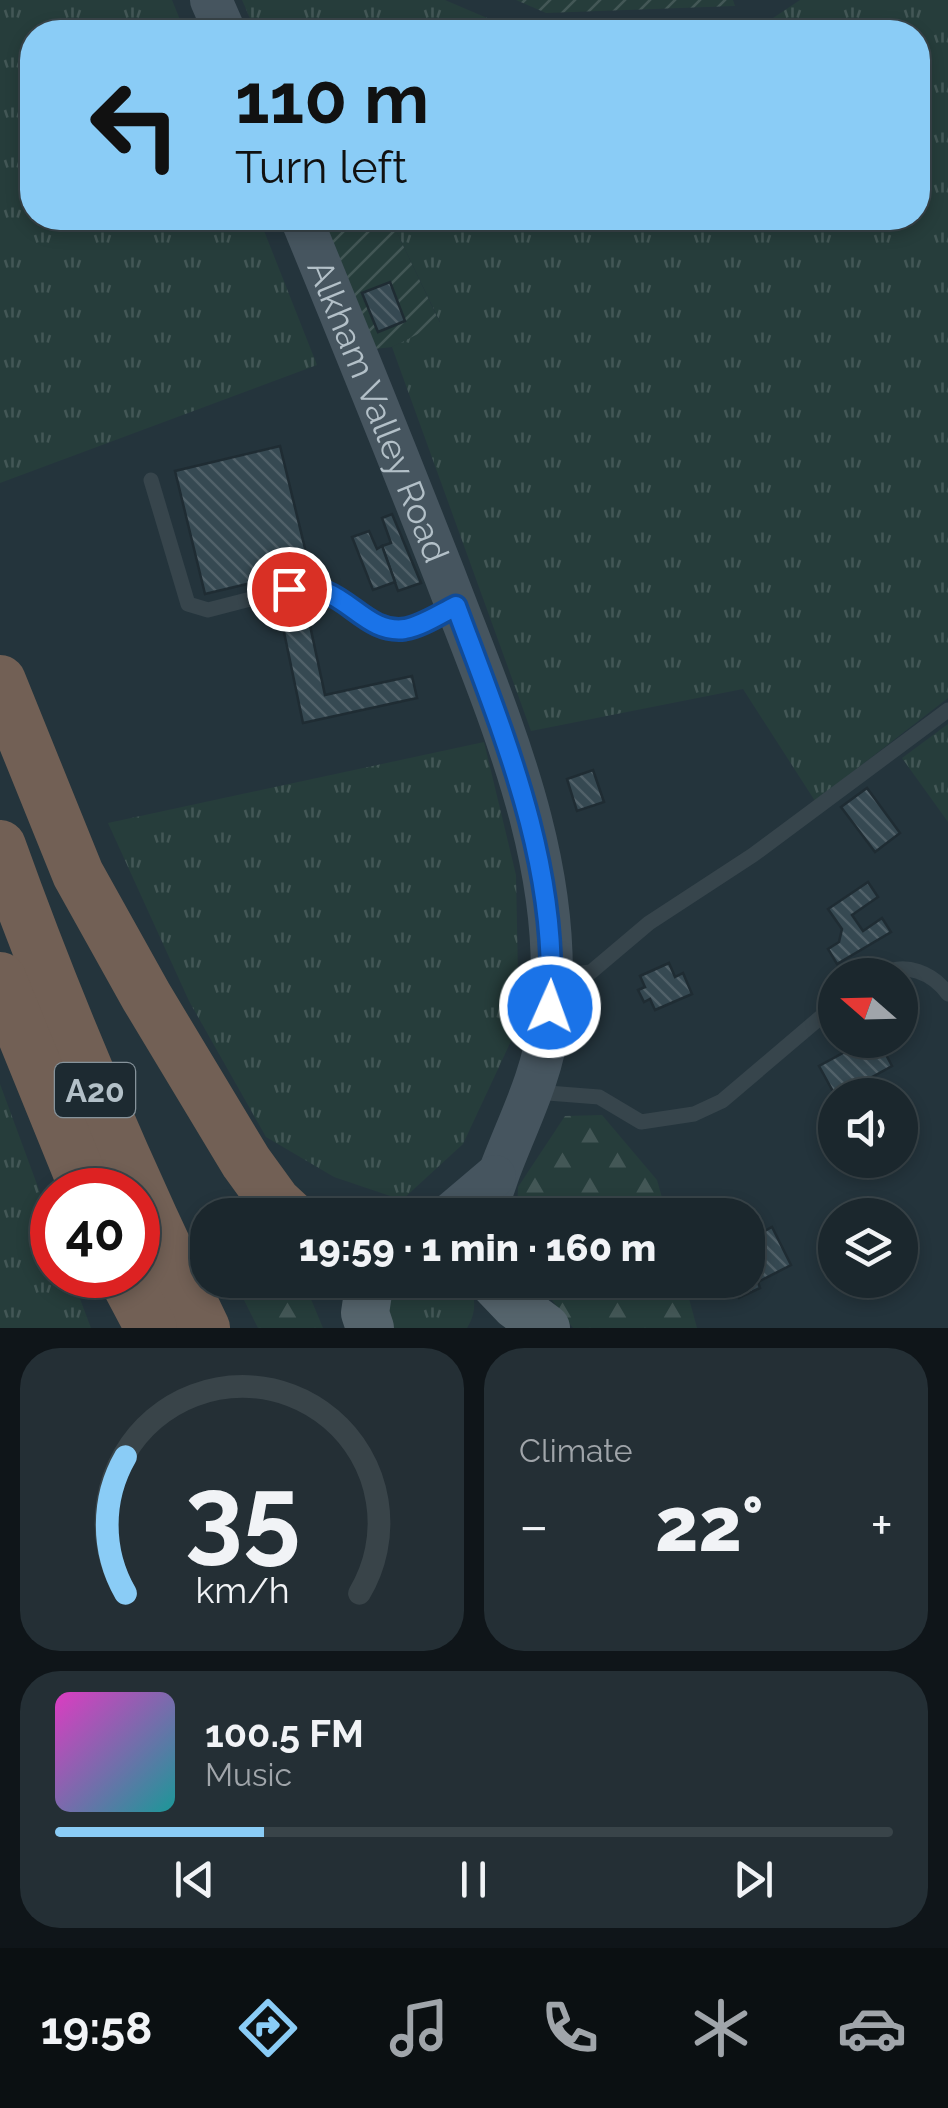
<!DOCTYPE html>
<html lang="en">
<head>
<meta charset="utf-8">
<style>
  body { margin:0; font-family:Raleway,sans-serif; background:#242f35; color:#f1f3f6; height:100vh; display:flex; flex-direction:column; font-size:38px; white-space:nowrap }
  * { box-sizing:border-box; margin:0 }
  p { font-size:32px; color:#a0a5aa }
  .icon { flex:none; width:55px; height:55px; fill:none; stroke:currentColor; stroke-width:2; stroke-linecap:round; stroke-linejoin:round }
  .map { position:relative; height:1328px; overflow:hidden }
  .side { display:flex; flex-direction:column; gap:20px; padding:20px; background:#0f1519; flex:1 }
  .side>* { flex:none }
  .hud { position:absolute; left:20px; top:20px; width:910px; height:210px; border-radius:40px; box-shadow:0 5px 15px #0003,0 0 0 2px #394449; background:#8accf6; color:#111; overflow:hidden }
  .needle { width:65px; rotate:290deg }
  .controls { position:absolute; left:818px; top:958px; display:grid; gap:20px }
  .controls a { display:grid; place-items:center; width:100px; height:100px; border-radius:50%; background:#1b272d; box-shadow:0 5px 15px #0003,0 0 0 2px #394449; font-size:50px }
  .speed { position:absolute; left:30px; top:1168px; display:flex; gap:20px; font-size:50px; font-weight:700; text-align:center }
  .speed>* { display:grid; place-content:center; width:130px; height:130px; border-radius:50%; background:#1b272d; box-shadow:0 5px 15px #0003,0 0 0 2px #394449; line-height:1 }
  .speed .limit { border:15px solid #d22; background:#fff; color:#111 }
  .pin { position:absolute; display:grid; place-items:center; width:85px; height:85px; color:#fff; margin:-42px; border:5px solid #fff; border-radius:50%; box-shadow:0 2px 10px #0007 }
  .me { position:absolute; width:110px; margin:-55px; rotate:2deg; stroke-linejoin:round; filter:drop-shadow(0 0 8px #0008) }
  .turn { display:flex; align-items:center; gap:35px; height:210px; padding:0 50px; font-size:45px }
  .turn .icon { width:130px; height:130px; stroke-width:2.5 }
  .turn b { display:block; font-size:70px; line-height:85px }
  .big { font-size:75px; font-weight:800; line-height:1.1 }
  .side .widget { flex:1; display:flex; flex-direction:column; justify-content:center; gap:15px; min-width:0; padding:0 35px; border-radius:40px; background:#242f35 }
  .side .dial { align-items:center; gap:0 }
  .dial svg { height:260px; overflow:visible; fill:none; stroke:#394449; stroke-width:7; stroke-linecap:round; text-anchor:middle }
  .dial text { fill:#f1f3f6; stroke:none }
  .song { display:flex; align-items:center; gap:30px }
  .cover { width:120px; height:120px; border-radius:15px; background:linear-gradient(135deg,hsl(310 70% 55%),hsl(180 70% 35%)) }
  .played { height:10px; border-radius:5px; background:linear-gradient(90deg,#8accf6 25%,#394449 25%) }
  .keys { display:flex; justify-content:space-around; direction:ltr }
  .heat { display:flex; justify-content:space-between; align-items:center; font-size:55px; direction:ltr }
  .side .tiles { flex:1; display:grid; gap:20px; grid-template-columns:1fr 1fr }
  .widget:last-child { grid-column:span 2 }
  .trip { position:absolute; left:190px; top:1198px; width:575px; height:100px; border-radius:40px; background:#1b272d; box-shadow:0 5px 15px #0003,0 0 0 2px #394449; font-weight:800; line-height:100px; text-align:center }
  .tabs { display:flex; height:160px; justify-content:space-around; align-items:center; background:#0b1012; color:#a0a5aa }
  .tabs .icon { width:70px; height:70px }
  .tabs .active { color:#8accf6 }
  .tabs b { font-size:45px; color:#f1f3f6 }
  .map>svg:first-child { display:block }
  .grass { fill:url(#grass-tufts) }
  .forest { fill:url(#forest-firs) }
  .garden { fill:url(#garden-furrows); fill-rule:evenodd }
  .building { fill:url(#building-back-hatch); stroke:#1f2c33; stroke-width:2.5 }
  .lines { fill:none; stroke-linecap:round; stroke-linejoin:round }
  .lane { stroke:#37454c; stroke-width:15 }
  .secondary { stroke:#46555f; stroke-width:42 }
  .primary { stroke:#55646c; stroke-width:48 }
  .highway { stroke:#726055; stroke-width:52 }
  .route-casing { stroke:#114b97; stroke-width:25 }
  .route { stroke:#1a73e8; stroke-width:18 }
  .labels { text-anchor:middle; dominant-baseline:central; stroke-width:10; stroke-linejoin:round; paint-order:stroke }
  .shield { fill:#1d2a31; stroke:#86939b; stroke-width:2.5 }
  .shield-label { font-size:32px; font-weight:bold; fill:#b3c0c8 }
  .street-label { font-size:35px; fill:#b3c0c8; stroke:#1d2a31 }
</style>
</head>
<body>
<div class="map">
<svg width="948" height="1328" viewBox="0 0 948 1328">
  <defs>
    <pattern id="grass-tufts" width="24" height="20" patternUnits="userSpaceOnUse" patternTransform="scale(2.5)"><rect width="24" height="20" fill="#263d3b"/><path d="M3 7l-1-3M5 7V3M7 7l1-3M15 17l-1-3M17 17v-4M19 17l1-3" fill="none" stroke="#435756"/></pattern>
    <pattern id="forest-firs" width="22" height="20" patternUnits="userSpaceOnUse" patternTransform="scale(2.5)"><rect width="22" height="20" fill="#263d3b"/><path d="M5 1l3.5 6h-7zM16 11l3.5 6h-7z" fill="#435756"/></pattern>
    <pattern id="garden-furrows" width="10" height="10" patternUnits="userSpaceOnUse" patternTransform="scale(2.5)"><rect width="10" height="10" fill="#263d3b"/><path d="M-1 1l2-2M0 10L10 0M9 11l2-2" fill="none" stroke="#435756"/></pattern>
    <pattern id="building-back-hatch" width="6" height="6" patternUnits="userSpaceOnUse" patternTransform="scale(2.5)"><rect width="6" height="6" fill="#364952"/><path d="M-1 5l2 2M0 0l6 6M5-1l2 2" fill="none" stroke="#516169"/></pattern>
  </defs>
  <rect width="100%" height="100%" fill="#24343c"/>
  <!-- grass -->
  <g class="grass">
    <path d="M 0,0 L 172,0 L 185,32 L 32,32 L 32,218 L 259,218 L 317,365 L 0,483 Z"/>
    <path d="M 242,0 L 445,0 L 520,32 L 256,32 Z"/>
    <path d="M 800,0 L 948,0 L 948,698 L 815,801 L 743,689 L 531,731 L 392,347 L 440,322 L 390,218 L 918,218 L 918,32 L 732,32 L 764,24 Z"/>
    <path d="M 948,724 L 948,822 L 902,758 Z"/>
    <path d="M 484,742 L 516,875 L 519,1024 L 463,1144 L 402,1200 L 334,1177 L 266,1137 L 189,1001 L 108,823 Z"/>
    <path d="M 0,1084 L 52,1225 L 52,1275 L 71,1275 L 91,1328 L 0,1328 Z"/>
    <path d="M 391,1280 L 468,1280 C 476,1297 477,1312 467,1328 L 392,1328 L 386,1293 Z"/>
  </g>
  <!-- forest -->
  <g class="forest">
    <path d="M 602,1115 L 657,1180 L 667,1215 L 517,1215 L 518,1187 L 565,1116 Z"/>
    <path d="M 234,1280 L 303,1280 L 323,1328 L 258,1328 Z"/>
    <path d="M 537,1280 L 684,1280 L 697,1328 L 573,1328 Z"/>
  </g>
  <!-- garden -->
  <g class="garden">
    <path d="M 516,0 L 733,0 L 735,6 L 546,13 Z"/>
    <path d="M 316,218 L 390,218 L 440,323 L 392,347 L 375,349 ZM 389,282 L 405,321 L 378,331 L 362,293 Z"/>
  </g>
  <!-- building -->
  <g class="building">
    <path d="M 390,282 L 405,321 L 378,332 L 362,293 Z"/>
    <path d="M 280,446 L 310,569 L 205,594 L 175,471 Z"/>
    <path d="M 392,514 L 421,583 L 398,591 L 382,546 L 391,543 L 382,518 Z"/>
    <path d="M 369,531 L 377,549 L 382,546 L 395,582 L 373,590 L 352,537 Z"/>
    <path d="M 306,607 L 325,695 L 412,676 L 417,698 L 303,723 L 280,613 Z"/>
    <path d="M 593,770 L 604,802 L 577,811 L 567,779 Z"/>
    <path d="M 867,788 L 900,833 L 875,852 L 841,807 Z"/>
    <path d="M 868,882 L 878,897 L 852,915 L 863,931 L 882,918 L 891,932 L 837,964 L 828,949 L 839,942 L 842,929 L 828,909 Z"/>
    <path d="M 669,963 L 675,977 L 683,973 L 692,994 L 655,1010 L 650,999 L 644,1002 L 638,990 L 645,987 L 640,976 Z"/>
    <path d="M 867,1040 L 872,1040 L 878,1051 L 883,1049 L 892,1066 L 865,1081 L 873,1095 L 835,1095 L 819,1066 Z"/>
    <path d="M 772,1227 L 791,1265 L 758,1282 L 760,1288 L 739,1298 L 736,1293 L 733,1294 L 726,1280 L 748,1280 L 748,1240 Z"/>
  </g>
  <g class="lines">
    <!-- lane -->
    <g class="lane">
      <path d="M 151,480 L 188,604 L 208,610 L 305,585 C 320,587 329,593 342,601 C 395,636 396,635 452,608"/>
      <path d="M 881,975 C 905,961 933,973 948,994"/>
      <path d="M 554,976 L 591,972 L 649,923 L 753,855 L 948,710"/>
      <path d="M 535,1092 L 599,1097 L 641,1122 L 694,1114 L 722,1101 L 835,1005"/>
    </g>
    <!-- secondary -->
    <g class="secondary">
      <path d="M 211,0 L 225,32"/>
      <path id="s1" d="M 301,218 C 350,337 398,456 445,576 C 499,718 567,867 549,1022 C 541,1092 502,1148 486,1215"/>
      <path d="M 449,1215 L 495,1176"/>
    </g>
    <!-- primary -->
    <g class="primary">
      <path d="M 494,1283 L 515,1305 L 546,1328"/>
      <path d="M 370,1328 L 365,1313 L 370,1280"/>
    </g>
    <!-- highway -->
    <g class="highway">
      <path d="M 0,681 L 78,874 L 146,996 L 246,1162 L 275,1202 L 289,1215"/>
      <path d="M 0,846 C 59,1011 128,1171 204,1328"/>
      <path d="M 0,978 L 86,1190"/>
      <path d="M 123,1275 L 151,1328"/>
    </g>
  </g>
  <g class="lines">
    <!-- route casing -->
    <g class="route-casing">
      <path id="route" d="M 289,589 C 344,578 360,635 405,629 C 422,626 440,614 456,606 C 504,736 559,865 550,1007"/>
    </g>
    <!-- route -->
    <use href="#route" class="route"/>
  </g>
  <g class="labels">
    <!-- shield labels -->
    <rect class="shield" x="55" y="1063" width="80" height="54" rx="8"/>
    <g class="shield-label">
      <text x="95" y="1090">A20</text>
    </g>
    <!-- street labels -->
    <g class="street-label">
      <text stroke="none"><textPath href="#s1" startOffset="208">Alkham Valley Road</textPath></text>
    </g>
  </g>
</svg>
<div class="controls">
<a><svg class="needle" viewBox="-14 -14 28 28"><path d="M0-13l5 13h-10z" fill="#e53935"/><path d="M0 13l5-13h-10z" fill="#a0a5aa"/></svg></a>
<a><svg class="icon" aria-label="sound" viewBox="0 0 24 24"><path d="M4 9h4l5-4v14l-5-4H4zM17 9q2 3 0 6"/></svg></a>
<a><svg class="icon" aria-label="layers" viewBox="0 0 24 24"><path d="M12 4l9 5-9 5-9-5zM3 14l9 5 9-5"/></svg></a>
</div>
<div class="speed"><div class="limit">40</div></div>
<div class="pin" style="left:289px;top:589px;background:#d93025"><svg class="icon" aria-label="arrive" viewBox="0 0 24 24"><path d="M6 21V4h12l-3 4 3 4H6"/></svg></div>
<svg class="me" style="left:550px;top:1007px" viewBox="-20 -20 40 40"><circle r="17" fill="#1a73e8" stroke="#fff" stroke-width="3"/><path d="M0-11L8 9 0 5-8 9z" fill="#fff"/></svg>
<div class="trip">19:59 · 1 min · 160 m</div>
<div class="hud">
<div class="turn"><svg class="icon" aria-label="left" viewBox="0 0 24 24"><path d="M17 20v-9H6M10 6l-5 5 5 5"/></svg><div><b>110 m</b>Turn left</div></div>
</div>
</div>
<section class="side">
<div class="tiles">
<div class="widget dial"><svg viewBox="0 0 100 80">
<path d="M14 69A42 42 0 1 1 86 69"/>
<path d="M14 69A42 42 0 0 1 14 27" stroke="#8accf6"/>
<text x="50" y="56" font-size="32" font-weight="700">35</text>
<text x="50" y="72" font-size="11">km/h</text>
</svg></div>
<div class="widget"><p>Climate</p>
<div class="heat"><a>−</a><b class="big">22°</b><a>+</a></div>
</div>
<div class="widget">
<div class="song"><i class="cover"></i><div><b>100.5 FM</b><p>Music</p></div></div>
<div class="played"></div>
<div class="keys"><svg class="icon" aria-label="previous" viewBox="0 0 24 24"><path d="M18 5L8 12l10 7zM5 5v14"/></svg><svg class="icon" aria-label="pause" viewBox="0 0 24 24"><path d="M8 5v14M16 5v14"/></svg><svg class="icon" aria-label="next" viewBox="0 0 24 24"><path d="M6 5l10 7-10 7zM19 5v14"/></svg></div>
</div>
</div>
</section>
<nav class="tabs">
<b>19:58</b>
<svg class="icon active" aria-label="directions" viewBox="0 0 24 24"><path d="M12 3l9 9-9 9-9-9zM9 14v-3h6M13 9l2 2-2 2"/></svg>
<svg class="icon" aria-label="music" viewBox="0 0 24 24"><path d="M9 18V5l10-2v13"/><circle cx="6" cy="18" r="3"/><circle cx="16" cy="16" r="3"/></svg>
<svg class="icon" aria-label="phone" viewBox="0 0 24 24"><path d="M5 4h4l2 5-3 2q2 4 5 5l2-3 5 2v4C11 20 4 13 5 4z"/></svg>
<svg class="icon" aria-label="climate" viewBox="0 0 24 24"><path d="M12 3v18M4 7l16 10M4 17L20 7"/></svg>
<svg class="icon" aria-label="car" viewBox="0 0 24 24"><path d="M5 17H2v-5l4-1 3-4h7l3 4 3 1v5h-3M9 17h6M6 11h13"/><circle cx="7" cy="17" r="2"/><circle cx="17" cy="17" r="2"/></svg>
</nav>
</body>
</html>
